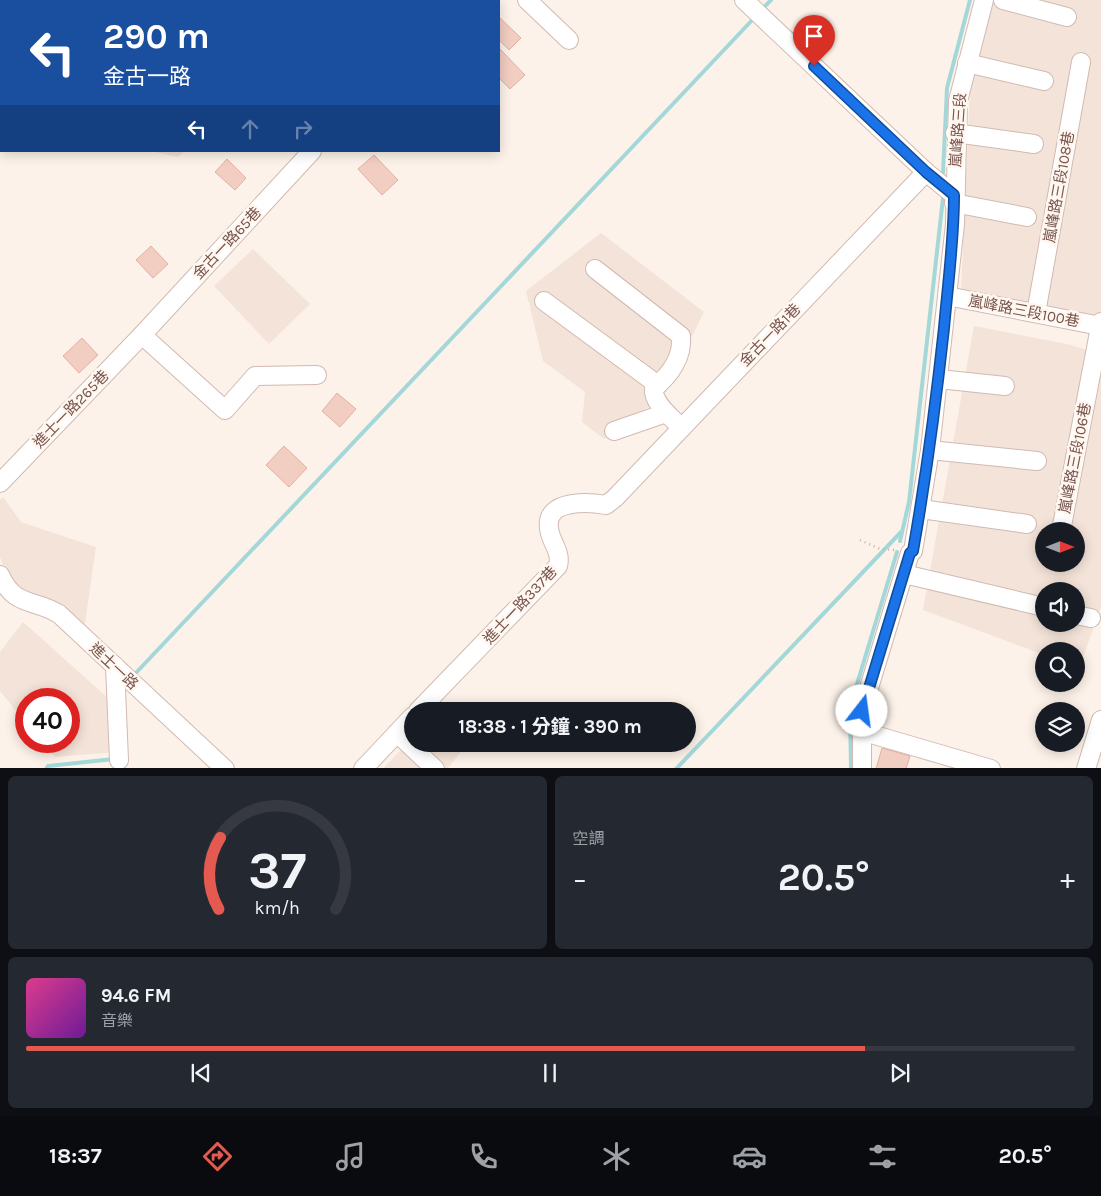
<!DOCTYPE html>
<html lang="zh-TW">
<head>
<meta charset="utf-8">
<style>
  body { margin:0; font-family:Karla,"Noto Sans TC",sans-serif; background:#242831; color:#f1f3f6; height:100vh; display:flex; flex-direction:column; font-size:19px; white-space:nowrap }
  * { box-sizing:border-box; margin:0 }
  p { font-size:16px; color:#9ea1a6 }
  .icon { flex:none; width:28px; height:28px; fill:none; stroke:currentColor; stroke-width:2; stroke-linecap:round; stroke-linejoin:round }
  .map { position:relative; height:768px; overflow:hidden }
  .details { display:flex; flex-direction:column; gap:8px; padding:8px; background:#0d0f14; flex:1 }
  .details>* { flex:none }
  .banner { position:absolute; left:0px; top:0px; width:500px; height:152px; box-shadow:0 2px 12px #0003; background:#1a4fa0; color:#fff; overflow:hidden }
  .needle { width:32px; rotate:90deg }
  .buttons { position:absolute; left:1035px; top:522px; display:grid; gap:10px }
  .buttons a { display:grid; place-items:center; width:50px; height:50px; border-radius:50%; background:#171b24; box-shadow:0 2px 12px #0003; font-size:25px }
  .speed { position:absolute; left:15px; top:688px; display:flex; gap:10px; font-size:25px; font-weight:700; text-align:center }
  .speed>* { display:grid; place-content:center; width:65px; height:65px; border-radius:50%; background:#171b24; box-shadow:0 2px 12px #0003; line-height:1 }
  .speed .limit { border:8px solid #d22; background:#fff; color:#111 }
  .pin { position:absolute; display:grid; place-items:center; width:42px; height:42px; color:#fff; margin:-51px -21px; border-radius:50% 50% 50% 0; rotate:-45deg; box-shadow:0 0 5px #0007 }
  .pin .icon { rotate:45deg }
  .me { position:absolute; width:55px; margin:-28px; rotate:15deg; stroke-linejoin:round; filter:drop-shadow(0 0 4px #0008) }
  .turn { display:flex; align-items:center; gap:18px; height:105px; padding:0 20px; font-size:22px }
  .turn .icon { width:65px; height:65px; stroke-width:2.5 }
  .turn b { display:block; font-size:35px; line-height:42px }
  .lanes { display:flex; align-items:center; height:48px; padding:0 20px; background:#0003; justify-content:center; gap:25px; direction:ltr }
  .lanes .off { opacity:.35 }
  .big { font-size:38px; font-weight:700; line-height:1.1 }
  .details .widget { flex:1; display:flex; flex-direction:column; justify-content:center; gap:8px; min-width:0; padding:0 18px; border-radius:8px; background:#242831 }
  .details .dial { align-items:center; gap:0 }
  .dial svg { height:130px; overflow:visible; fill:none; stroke:#363941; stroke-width:7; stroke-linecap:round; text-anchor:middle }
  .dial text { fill:#f1f3f6; stroke:none }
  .song { display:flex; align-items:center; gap:15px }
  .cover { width:60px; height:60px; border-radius:8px; background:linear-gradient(135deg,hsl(330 70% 55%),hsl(280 70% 35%)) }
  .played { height:5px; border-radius:2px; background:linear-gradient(90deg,#e45a51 80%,#363941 80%) }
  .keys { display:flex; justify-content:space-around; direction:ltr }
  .heat { display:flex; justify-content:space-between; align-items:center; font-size:28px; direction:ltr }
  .details .tiles { flex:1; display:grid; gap:8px; grid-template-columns:1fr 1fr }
  .widget:last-child { grid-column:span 2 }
  .trip { position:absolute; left:404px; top:702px; width:292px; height:50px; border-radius:25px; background:#171b24; box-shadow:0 2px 12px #0003; font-weight:700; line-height:50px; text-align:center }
  .tab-bar { display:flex; height:80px; justify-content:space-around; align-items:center; background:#090b0e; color:#9ea1a6 }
  .tab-bar .icon { width:35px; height:35px }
  .tab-bar .active { color:#e45a51 }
  .tab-bar b { font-size:22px; color:#f1f3f6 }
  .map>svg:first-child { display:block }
  .residential { fill:#f4e3d8; fill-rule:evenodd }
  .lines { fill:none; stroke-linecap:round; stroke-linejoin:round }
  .stream { stroke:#a4d8d8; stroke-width:4 }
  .building { fill:#f2cdc1; stroke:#e4b0a2 }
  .minor-casing { stroke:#d1bab1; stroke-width:20 }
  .path { stroke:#d7afa4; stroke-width:2.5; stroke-dasharray:1 4; stroke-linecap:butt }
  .minor { stroke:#fff; stroke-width:18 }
  .route-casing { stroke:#114b97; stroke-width:12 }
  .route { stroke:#1a73e8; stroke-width:9 }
  .labels { text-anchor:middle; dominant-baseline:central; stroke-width:5; stroke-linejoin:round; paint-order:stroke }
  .street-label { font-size:15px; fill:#77554d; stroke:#fff7f0 }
</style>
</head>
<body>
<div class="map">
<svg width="1101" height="769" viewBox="0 0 1101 769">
  <rect width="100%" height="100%" fill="#fcf2e9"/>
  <!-- residential -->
  <g class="residential">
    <path d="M 994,0 L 1101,0 L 1101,322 L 961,291 L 970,89 Z"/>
    <path d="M 151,151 L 185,151 L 178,157 Z"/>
    <path d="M 601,233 L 704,312 L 662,397 L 604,439 L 582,422 L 585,392 L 543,361 L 526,291 Z"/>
    <path d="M 253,249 L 310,304 L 269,344 L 214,286 Z"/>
    <path d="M 974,326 L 1067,344 L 1101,354 L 1101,607 L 1079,668 L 1076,667 L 1076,651 L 1044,651 L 1044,655 L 923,610 ZM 1044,531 L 1076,531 L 1076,564 L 1044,564 ZM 1044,591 L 1076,591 L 1076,624 L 1044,624 Z"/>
    <path d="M 3,497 L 21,522 L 96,547 L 84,630 L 29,598 L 6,575 L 0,557 L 0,500 Z"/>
    <path d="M 23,622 L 109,699 L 116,752 L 55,757 L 42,741 L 69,741 L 69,699 L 26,699 L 26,723 L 0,691 L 0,652 Z"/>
    <path d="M 412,738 L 412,744 L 467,744 L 448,768 L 383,769 Z"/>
  </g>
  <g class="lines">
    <!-- stream -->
    <g class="stream">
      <path d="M 762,9 L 771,0"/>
      <path d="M 943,173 L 947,88 L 970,0"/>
      <path d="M 900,541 L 909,502 L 943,198"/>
      <path d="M 133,676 L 756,16"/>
      <path d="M 46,769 L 48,766 L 114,759"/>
      <path d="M 676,769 L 901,532"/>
      <path d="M 851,769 L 850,712 L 854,694 L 897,552"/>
    </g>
  </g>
  <!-- building -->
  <g class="building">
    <path d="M 499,17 L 521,38 L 509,50 L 499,40 Z"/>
    <path d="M 499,48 L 525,75 L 510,89 L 499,78 Z"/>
    <path d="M 374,155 L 398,180 L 382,195 L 358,169 Z"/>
    <path d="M 227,159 L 246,178 L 235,190 L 215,172 Z"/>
    <path d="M 151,246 L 168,264 L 153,278 L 136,260 Z"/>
    <path d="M 82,338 L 98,355 L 79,373 L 63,356 Z"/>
    <path d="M 337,393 L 356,409 L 340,427 L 322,411 Z"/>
    <path d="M 284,446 L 307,468 L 289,487 L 266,465 Z"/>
    <path d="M 882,748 L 910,756 L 906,769 L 876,769 Z"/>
  </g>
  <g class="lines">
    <!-- minor casing -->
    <g class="minor-casing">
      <g id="minor">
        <path d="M 63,0 L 64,1"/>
        <path d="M 527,0 L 569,40"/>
        <path d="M 744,0 L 926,172 L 954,195"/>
        <path d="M 1003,0 L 1067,17"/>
        <path d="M 456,1 L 457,0"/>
        <path d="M 967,63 L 1044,81"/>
        <path d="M 955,133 L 1034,144"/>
        <path d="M 954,203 L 1027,217"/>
        <path d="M 595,269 L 681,336 C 683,357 670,375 654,388 C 652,403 672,418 682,428"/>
        <path d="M 947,296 L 1100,326"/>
        <path d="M 544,301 L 658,385"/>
        <path d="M 1036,313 L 1081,62"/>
        <path d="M 142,335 L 225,410 L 255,376 L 317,375"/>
        <path d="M 939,379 L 1005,386"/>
        <path d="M 614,431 L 666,413"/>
        <path d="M 930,450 L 1037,461"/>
        <path d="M 0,483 L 142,335 L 312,151"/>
        <path d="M 921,509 L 1027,524"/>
        <path d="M 1061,531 L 1101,322"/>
        <path d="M 904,574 L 1044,607"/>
        <path d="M 0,575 C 15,608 33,598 59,614 L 225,769"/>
        <path d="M 1076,615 L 1091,618"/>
        <path d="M 115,666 L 119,760"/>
        <path d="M 418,711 L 558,566 C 562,551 550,542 549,528 C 545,499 588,502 606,505 L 615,498 L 926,172"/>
        <path d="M 861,731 L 991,769"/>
        <path d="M 397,733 L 435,769"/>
        <path d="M 363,769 L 412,717"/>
        <path d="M 862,769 L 862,711 L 910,553 L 913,551 L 930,450 L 955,224 L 958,101 L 984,0"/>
        <path d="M 1086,769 L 1101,720"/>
      </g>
    </g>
    <!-- path -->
    <path class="path" d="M 860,540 L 880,549 L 896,550"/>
    <!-- minor -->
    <use href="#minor" class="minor"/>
  </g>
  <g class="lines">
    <!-- route casing -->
    <g class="route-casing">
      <path id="route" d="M 814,66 L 926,172 L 954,195 C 954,239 948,283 944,328 C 936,402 926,477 913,551 L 910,553 L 862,711"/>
    </g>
    <!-- route -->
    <use href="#route" class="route"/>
  </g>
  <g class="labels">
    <!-- street labels -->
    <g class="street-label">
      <text transform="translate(958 130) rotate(-86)">嵐峰路三段</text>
      <text transform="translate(1059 187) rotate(-80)">嵐峰路三段108巷</text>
      <text transform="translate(227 243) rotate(-47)">金古一路65巷</text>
      <text transform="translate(1024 311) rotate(11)">嵐峰路三段100巷</text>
      <text transform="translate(770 335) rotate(-46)">金古一路1巷</text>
      <text transform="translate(71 409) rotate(-46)">進士一路265巷</text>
      <text transform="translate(1075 458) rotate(-79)">嵐峰路三段106巷</text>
      <text transform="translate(520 605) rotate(-47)">進士一路337巷</text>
      <text transform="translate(114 666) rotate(43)">進士一路</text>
    </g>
  </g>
</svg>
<div class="buttons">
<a><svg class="needle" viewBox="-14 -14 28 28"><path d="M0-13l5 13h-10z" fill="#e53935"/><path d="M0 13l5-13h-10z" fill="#9ea1a6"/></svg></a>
<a><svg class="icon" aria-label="sound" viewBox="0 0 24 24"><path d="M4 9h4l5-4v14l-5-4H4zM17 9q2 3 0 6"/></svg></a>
<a><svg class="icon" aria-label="search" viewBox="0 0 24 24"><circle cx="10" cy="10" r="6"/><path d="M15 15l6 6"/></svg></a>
<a><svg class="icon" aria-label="layers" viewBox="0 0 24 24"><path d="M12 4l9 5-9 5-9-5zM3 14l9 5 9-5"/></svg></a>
</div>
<div class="speed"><div class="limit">40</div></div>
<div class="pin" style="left:814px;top:66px;background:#d93025"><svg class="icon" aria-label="arrive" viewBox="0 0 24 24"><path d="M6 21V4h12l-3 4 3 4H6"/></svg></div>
<svg class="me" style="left:862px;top:711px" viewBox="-20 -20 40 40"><circle r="19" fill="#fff"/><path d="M0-13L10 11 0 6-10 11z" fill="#1a73e8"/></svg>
<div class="trip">18:38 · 1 分鐘 · 390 m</div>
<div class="banner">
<div class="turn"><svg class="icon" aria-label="left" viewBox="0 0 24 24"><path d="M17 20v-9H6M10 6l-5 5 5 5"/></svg><div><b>290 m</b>金古一路</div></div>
<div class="lanes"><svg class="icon" aria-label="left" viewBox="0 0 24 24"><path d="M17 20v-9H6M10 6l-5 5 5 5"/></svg><svg class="icon off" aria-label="ahead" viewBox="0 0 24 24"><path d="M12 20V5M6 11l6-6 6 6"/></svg><svg class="icon off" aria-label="right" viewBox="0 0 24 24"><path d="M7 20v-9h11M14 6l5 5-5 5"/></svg></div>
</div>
</div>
<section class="details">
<div class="tiles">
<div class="widget dial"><svg viewBox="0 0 100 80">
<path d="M14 69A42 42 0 1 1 86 69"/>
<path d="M14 69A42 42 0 0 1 15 25" stroke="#e45a51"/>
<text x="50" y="56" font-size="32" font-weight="700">37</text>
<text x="50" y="72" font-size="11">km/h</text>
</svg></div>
<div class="widget"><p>空調</p>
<div class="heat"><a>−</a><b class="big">20.5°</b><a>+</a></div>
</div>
<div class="widget">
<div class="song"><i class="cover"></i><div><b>94.6 FM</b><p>音樂</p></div></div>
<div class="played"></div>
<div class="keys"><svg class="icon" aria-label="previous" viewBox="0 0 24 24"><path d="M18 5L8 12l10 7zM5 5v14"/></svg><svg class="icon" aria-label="pause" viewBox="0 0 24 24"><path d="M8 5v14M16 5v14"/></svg><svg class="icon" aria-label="next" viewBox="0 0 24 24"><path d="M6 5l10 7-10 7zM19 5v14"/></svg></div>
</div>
</div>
</section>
<nav class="tab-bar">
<b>18:37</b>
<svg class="icon active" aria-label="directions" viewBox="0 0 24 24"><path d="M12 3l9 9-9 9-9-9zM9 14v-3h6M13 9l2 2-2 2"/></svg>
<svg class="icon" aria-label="music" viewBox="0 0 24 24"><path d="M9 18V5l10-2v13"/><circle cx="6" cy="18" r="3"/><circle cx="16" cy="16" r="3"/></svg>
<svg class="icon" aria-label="phone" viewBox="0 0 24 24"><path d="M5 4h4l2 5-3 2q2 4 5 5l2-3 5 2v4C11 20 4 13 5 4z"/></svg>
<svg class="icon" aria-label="climate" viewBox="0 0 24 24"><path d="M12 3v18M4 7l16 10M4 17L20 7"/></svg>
<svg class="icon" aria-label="car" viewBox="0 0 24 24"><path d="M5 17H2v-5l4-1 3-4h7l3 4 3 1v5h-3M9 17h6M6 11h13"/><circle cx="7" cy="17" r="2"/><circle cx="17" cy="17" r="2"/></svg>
<svg class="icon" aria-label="filters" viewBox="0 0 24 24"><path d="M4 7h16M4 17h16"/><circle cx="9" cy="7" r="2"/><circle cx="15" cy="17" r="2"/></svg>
<b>20.5°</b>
</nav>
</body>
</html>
